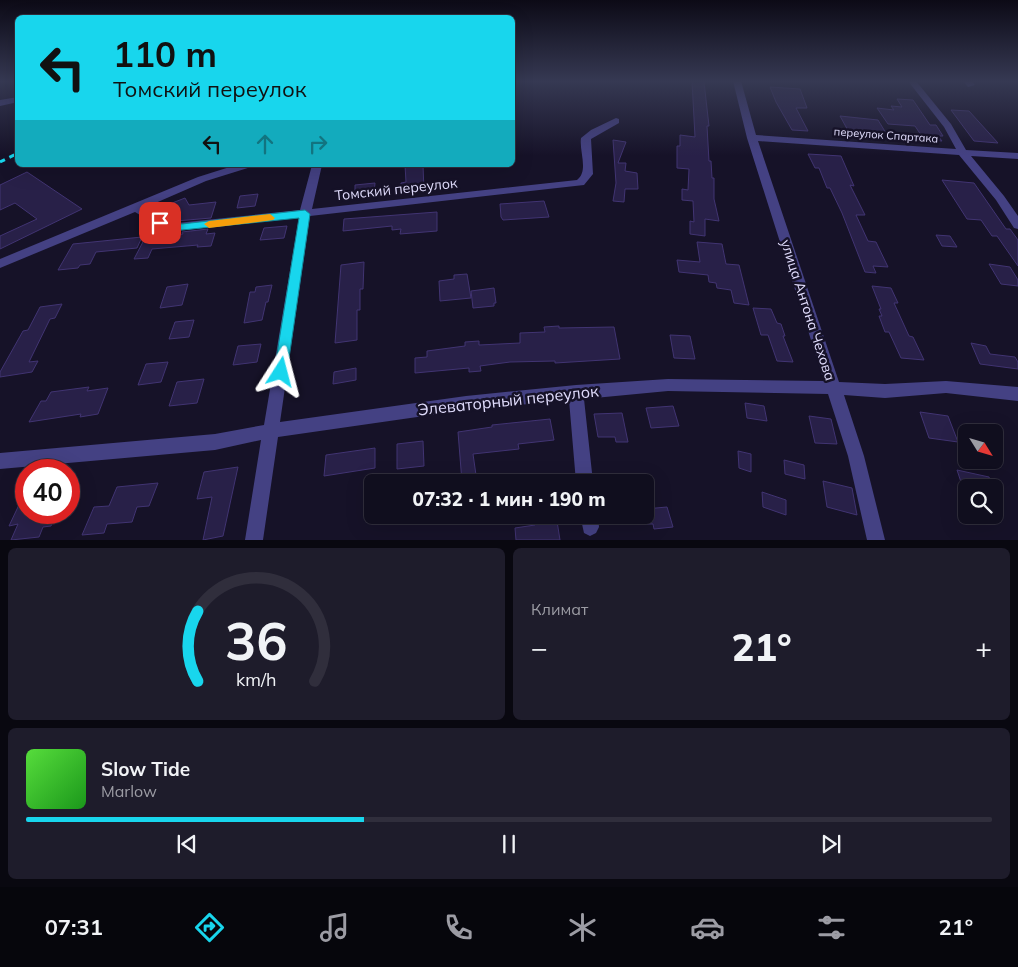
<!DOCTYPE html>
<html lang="ru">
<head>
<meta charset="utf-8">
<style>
  body { margin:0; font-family:Mulish,sans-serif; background:#1e1c2b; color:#f1f3f6; height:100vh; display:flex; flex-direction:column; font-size:19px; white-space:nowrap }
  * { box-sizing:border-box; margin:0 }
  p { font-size:16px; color:#9c9ca4 }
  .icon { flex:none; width:28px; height:28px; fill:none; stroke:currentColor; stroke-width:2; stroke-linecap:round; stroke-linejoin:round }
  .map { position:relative; height:540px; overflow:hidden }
  .details { display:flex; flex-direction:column; gap:8px; padding:8px; background:#090810; flex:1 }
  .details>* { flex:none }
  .banner { position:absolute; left:15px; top:15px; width:500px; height:152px; border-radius:8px; box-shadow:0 5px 20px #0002,0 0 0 1px #302e3c; background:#18d6ed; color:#111; overflow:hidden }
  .needle { width:32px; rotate:127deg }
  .controls { position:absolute; left:958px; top:424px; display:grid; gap:10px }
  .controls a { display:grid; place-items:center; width:45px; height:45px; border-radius:8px; background:#100e1e; box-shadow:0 5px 20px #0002,0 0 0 1px #302e3c; font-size:25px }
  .speed { position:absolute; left:15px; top:459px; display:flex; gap:10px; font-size:25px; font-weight:700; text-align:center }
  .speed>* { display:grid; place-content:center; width:65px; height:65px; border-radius:50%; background:#100e1e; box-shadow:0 5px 20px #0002,0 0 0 1px #302e3c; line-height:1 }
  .speed .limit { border:8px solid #d22; background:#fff; color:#111 }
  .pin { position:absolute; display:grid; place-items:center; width:42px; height:42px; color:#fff; margin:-21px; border-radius:10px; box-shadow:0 2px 8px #0006 }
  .me { position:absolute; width:55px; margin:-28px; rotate:9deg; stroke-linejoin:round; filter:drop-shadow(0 0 4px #0008) }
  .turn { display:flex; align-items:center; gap:18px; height:105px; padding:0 15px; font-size:22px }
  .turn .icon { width:65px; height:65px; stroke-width:2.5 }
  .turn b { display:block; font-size:35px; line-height:42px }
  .lanes { display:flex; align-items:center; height:48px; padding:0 15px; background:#0003; justify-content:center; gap:25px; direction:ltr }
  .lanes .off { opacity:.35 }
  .big { font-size:38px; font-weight:800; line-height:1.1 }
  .details .widget { flex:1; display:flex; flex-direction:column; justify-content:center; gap:8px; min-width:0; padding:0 18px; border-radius:8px; background:#1e1c2b }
  .details .dial { align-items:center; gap:0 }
  .dial svg { height:130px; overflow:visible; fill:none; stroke:#302e3c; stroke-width:7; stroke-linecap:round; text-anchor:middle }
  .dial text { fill:#f1f3f6; stroke:none }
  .song { display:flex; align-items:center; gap:15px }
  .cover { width:60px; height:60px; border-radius:8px; background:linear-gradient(135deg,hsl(110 70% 55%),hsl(120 70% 35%)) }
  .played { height:5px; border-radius:2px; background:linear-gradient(90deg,#18d6ed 35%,#302e3c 35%) }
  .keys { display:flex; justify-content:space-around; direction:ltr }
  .heat { display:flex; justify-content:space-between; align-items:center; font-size:28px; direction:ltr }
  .details .tiles { flex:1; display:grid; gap:8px; grid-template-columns:1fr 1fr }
  .widget:last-child { grid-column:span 2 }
  .trip { position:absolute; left:364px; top:474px; width:290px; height:50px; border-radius:8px; background:#100e1e; box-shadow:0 5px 20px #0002,0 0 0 1px #302e3c; font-weight:800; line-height:50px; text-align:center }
  .tab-bar { display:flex; height:80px; justify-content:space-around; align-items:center; background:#06060c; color:#9c9ca4 }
  .tab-bar .icon { width:35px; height:35px }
  .tab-bar .current { color:#18d6ed }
  .tab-bar b { font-size:22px; color:#f1f3f6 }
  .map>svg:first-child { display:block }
  .building { fill:#282048; stroke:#413472 }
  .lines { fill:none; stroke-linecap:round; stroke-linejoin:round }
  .minor { fill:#444183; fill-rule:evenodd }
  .rail { stroke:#18d6ed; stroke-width:3; stroke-dasharray:5.5 5; stroke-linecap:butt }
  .route { fill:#18d6ed; stroke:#108b9a }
  .slow { fill:#f59e0b }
  .labels { text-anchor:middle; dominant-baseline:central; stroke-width:5; stroke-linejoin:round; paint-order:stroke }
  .far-street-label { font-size:11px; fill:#e0dcfc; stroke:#161228 }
  .street-label { font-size:14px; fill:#e0dcfc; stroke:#161228 }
  .near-street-label { font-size:16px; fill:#e0dcfc; stroke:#161228 }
</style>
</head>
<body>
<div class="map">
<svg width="1018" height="540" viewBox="0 0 1018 540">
  <rect width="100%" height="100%" fill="#161228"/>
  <!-- building -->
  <g class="building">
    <path d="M 692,81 L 704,82 L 709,126 L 707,126 L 709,161 L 711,161 L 712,178 L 714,178 L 714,199 L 719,221 L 705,219 L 705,236 L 690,234 L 690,221 L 694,222 L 693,201 L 682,200 L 682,189 L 688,190 L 689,169 L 677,168 L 677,146 L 680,146 L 680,135 L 695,137 Z"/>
    <path d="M 770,87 L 800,89 L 807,108 L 796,108 L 808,131 L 792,130 L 776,102 Z"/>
    <path d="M 897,99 L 913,100 L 930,125 L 936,125 L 943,136 L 938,136 L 942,141 L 928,140 L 925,135 L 921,135 L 915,126 L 888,124 L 877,108 L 894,110 L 891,106 L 902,107 Z"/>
    <path d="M 951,110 L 969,111 L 998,143 L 974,141 Z"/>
    <path d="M 840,116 L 878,120 L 889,138 L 851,136 Z"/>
    <path d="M 613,140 L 626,142 L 618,163 L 626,163 L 625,171 L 637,173 L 638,189 L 625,189 L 624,202 L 613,201 L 616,183 Z"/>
    <path d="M 808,154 L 841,156 L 854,186 L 850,185 L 865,215 L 856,215 L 868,241 L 876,242 L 888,267 L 873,266 L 876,273 L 865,272 L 842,213 L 830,188 L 827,188 L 819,168 L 815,168 Z"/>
    <path d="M 405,165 L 423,165 L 424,191 L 401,193 L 401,183 L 406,182 Z"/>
    <path d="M 27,172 L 82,209 L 0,249 L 0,236 L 37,219 L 15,203 L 0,210 L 0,185 Z"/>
    <path d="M 942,180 L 974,183 L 1006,229 L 1010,229 L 1018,240 L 1018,266 L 997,236 L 992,236 L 981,220 L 967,219 Z"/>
    <path d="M 375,183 L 374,194 L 355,196 L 355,185 Z"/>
    <path d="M 258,194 L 255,206 L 237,208 L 240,196 Z"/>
    <path d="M 185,198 L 189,205 L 216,202 L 211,218 L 176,221 L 167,205 Z"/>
    <path d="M 544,201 L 549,217 L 503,220 L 501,217 L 500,204 Z"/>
    <path d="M 437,212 L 437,231 L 400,234 L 401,229 L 392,230 L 392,226 L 343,231 L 344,219 Z"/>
    <path d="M 287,226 L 284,238 L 260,240 L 264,228 Z"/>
    <path d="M 208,229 L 206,234 L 215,233 L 211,246 L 197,247 L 198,245 L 152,249 L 148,258 L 134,259 L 145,238 L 183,234 L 182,232 Z"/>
    <path d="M 936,235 L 950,236 L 957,247 L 942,246 Z"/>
    <path d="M 142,237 L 137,248 L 96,252 L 90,264 L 80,265 L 78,268 L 58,270 L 73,244 Z"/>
    <path d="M 697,242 L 722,244 L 726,264 L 739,265 L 749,305 L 734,303 L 731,290 L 717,288 L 716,283 L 709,282 L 708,275 L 679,272 L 677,260 L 700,262 Z"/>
    <path d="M 364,262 L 363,289 L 360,289 L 360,310 L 357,310 L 357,340 L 335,343 L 341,265 Z"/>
    <path d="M 989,264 L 1010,267 L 1018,280 L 1018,286 L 1001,284 Z"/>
    <path d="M 467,274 L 471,298 L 440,301 L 439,281 L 454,279 L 454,275 Z"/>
    <path d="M 188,284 L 182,305 L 160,308 L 167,287 Z"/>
    <path d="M 272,285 L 268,302 L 266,302 L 262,320 L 244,323 L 250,292 L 255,292 L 256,287 Z"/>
    <path d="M 872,286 L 891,288 L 898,303 L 894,303 L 909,336 L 913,337 L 924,360 L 901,358 L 889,332 L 885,332 L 879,316 L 882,316 L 879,309 L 881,309 Z"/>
    <path d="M 494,288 L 496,303 L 494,303 L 494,306 L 473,308 L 471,291 Z"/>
    <path d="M 62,304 L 55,318 L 50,319 L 29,362 L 38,361 L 32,372 L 0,377 L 0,372 L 23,331 L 28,330 L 40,307 Z"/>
    <path d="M 753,308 L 771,309 L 777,323 L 781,324 L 785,336 L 783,336 L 793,362 L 777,361 L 768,335 L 761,335 Z"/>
    <path d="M 194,320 L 189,337 L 169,339 L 175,322 Z"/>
    <path d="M 559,326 L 559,328 L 614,327 L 620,359 L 555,363 L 555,361 L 510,362 L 480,366 L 481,371 L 469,372 L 469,368 L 415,373 L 415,358 L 427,357 L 427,351 L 465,346 L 465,342 L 479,341 L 479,345 L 520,343 L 520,333 L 545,332 L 544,327 Z"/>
    <path d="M 670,335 L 690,336 L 695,359 L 674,358 Z"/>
    <path d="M 971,343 L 986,346 L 990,354 L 1015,357 L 1018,362 L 1018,369 L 980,364 Z"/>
    <path d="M 261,344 L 257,362 L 233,365 L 238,346 Z"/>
    <path d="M 168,362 L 161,382 L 138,385 L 146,364 Z"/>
    <path d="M 356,368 L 356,380 L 333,384 L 334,372 Z"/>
    <path d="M 204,379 L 197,403 L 169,406 L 177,382 Z"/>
    <path d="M 89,387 L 87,391 L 108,388 L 98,414 L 80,417 L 81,414 L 29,422 L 41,401 L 46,401 L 51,392 Z"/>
    <path d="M 745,403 L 764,406 L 767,421 L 747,418 Z"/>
    <path d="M 673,406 L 679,426 L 651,428 L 646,408 Z"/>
    <path d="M 920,412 L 948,416 L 958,442 L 929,438 Z"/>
    <path d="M 622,413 L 628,442 L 616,442 L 615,437 L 598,437 L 594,414 Z"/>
    <path d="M 809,416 L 831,419 L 837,444 L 815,443 Z"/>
    <path d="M 550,419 L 554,440 L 518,444 L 519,449 L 473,454 L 477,482 L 462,482 L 458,432 L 492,427 L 492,425 Z"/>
    <path d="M 423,441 L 424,466 L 397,469 L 397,444 Z"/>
    <path d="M 375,448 L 375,468 L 324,476 L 326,455 Z"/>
    <path d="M 738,451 L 751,454 L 751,472 L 739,468 Z"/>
    <path d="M 784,460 L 804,465 L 805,479 L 785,474 Z"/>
    <path d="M 238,467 L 223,536 L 203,540 L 212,497 L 197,499 L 204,472 Z"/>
    <path d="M 957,470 L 989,477 L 993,488 L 963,488 Z"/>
    <path d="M 823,481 L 852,488 L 857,515 L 827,507 Z"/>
    <path d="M 158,483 L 149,506 L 137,507 L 132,522 L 107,524 L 104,533 L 82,535 L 94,507 L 109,506 L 117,487 Z"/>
    <path d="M 26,490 L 26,512 L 57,512 L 51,526 L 43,527 L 39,537 L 11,540 L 18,524 L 9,526 Z"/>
    <path d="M 762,492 L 786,500 L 786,515 L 763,507 Z"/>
    <path d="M 667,507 L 673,527 L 654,529 L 653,524 L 645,524 L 645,509 Z"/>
    <path d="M 556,515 L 560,540 L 516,540 L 515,528 L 535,525 L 534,517 Z"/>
  </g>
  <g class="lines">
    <!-- minor -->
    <g class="minor">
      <path d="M 733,81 L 741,81 L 756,135 L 956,149 L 944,127 L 908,81 L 916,81 L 951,124 L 966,150 L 1018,153 L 1018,159 L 971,156 L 1004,196 L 1018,216 L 1018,229 L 1014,228 L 996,200 L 959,155 L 758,141 L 839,382 L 885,384 L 946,381 L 1018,387 L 1018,401 L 946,393 L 885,398 L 844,395 L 864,456 L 885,540 L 867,540 L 848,456 L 828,394 L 668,391 L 584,399 L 593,482 L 576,482 L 569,400 L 466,410 L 278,437 L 263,540 L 245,540 L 261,440 L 215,450 L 0,469 L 0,453 L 215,434 L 264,425 L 299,217 L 177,231 L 157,225 L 135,212 L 0,268 L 0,259 L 198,177 L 236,165 L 252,165 L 251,167 L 206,181 L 144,208 L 165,220 L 177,223 L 300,210 L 312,165 L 322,165 L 312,209 L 577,180 C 589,171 579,151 581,138 L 591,130 L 616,118 L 619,119 L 619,123 L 591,139 L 593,174 L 584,185 L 310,216 L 280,422 L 466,396 L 576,385 L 668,379 L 824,381 L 747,138 Z"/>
      <path d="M 963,81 L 972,81 L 975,85 L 968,87 Z"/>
      <path d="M 18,97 L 18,102 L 0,106 L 0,100 Z"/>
      <path d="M 580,515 L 598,515 L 599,527 L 596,533 L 590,536 L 584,533 Z"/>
    </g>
    <!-- rail -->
    <path class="rail" d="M 0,162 L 18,153"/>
  </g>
  <!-- sky -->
  <linearGradient id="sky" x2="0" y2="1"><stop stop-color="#0c0a16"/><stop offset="0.52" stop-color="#363953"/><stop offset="1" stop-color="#363953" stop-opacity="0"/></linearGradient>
  <rect width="1018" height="156" fill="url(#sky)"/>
  <!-- route -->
  <path class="route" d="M 305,210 L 310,214 L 287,372 L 286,375 L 281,377 L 276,375 L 274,372 L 299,218 L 182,230 L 164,229 L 155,223 L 160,220 L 169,223 L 182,224 Z"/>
  <!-- slow -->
  <path class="slow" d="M 270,214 L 275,218 L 273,220 L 209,228 L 204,224 L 209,221 Z"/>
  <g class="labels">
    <!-- far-street labels -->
    <g class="far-street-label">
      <text transform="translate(886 135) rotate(4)">переулок Спартака</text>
    </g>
    <!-- street labels -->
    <g class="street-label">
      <text transform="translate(396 189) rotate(-6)">Томский переулок</text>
      <text transform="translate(808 310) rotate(72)">улица Антона Чехова</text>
    </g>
    <!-- near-street labels -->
    <g class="near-street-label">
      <text transform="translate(508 400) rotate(-6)">Элеваторный переулок</text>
    </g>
  </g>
</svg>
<div class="controls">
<a><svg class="needle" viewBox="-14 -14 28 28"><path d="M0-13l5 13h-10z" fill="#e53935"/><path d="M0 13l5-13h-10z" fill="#9c9ca4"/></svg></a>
<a><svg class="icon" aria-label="search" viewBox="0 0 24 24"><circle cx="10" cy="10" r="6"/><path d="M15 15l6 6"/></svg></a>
</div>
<div class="speed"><div class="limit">40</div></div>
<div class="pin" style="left:160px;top:223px;background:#d93025"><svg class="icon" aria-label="arrive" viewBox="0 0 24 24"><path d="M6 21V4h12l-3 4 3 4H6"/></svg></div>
<svg class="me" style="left:281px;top:372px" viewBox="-20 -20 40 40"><path d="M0-17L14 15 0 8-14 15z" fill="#18d6ed" stroke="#fff" stroke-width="4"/></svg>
<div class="trip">07:32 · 1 мин · 190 m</div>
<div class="banner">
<div class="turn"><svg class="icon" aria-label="left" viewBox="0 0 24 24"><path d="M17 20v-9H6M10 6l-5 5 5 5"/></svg><div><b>110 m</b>Томский переулок</div></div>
<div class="lanes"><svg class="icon" aria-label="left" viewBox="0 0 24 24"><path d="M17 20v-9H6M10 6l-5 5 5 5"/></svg><svg class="icon off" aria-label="ahead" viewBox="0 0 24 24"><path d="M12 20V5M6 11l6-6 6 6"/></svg><svg class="icon off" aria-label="right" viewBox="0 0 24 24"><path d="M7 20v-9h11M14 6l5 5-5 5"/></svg></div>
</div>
</div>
<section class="details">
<div class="tiles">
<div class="widget dial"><svg viewBox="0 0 100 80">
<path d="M14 69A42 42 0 1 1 86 69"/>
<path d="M14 69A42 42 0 0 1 14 26" stroke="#18d6ed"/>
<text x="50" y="56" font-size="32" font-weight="700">36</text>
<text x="50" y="72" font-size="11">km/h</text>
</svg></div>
<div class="widget"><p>Климат</p>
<div class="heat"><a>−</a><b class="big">21°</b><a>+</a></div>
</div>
<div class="widget">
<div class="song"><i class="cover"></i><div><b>Slow Tide</b><p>Marlow</p></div></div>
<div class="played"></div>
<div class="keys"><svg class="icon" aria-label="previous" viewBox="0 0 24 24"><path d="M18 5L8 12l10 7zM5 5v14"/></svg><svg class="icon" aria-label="pause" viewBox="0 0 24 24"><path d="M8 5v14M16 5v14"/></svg><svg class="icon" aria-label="next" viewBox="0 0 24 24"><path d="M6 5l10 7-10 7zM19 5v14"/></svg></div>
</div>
</div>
</section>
<nav class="tab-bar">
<b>07:31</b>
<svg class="icon current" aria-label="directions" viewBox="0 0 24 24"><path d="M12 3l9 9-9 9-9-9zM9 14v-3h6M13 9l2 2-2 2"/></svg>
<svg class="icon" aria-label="music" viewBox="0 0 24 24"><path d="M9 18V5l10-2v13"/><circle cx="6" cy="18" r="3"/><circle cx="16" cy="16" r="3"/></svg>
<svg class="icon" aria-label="phone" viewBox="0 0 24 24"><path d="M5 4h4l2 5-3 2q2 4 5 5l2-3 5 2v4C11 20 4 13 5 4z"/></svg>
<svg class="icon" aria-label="climate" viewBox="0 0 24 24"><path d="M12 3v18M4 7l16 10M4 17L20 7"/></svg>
<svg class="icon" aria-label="car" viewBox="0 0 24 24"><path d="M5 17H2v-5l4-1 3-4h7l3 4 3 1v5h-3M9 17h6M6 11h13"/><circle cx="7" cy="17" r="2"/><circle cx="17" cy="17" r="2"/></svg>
<svg class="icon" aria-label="filters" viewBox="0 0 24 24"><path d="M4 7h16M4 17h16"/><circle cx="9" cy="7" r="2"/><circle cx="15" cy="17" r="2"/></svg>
<b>21°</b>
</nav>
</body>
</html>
